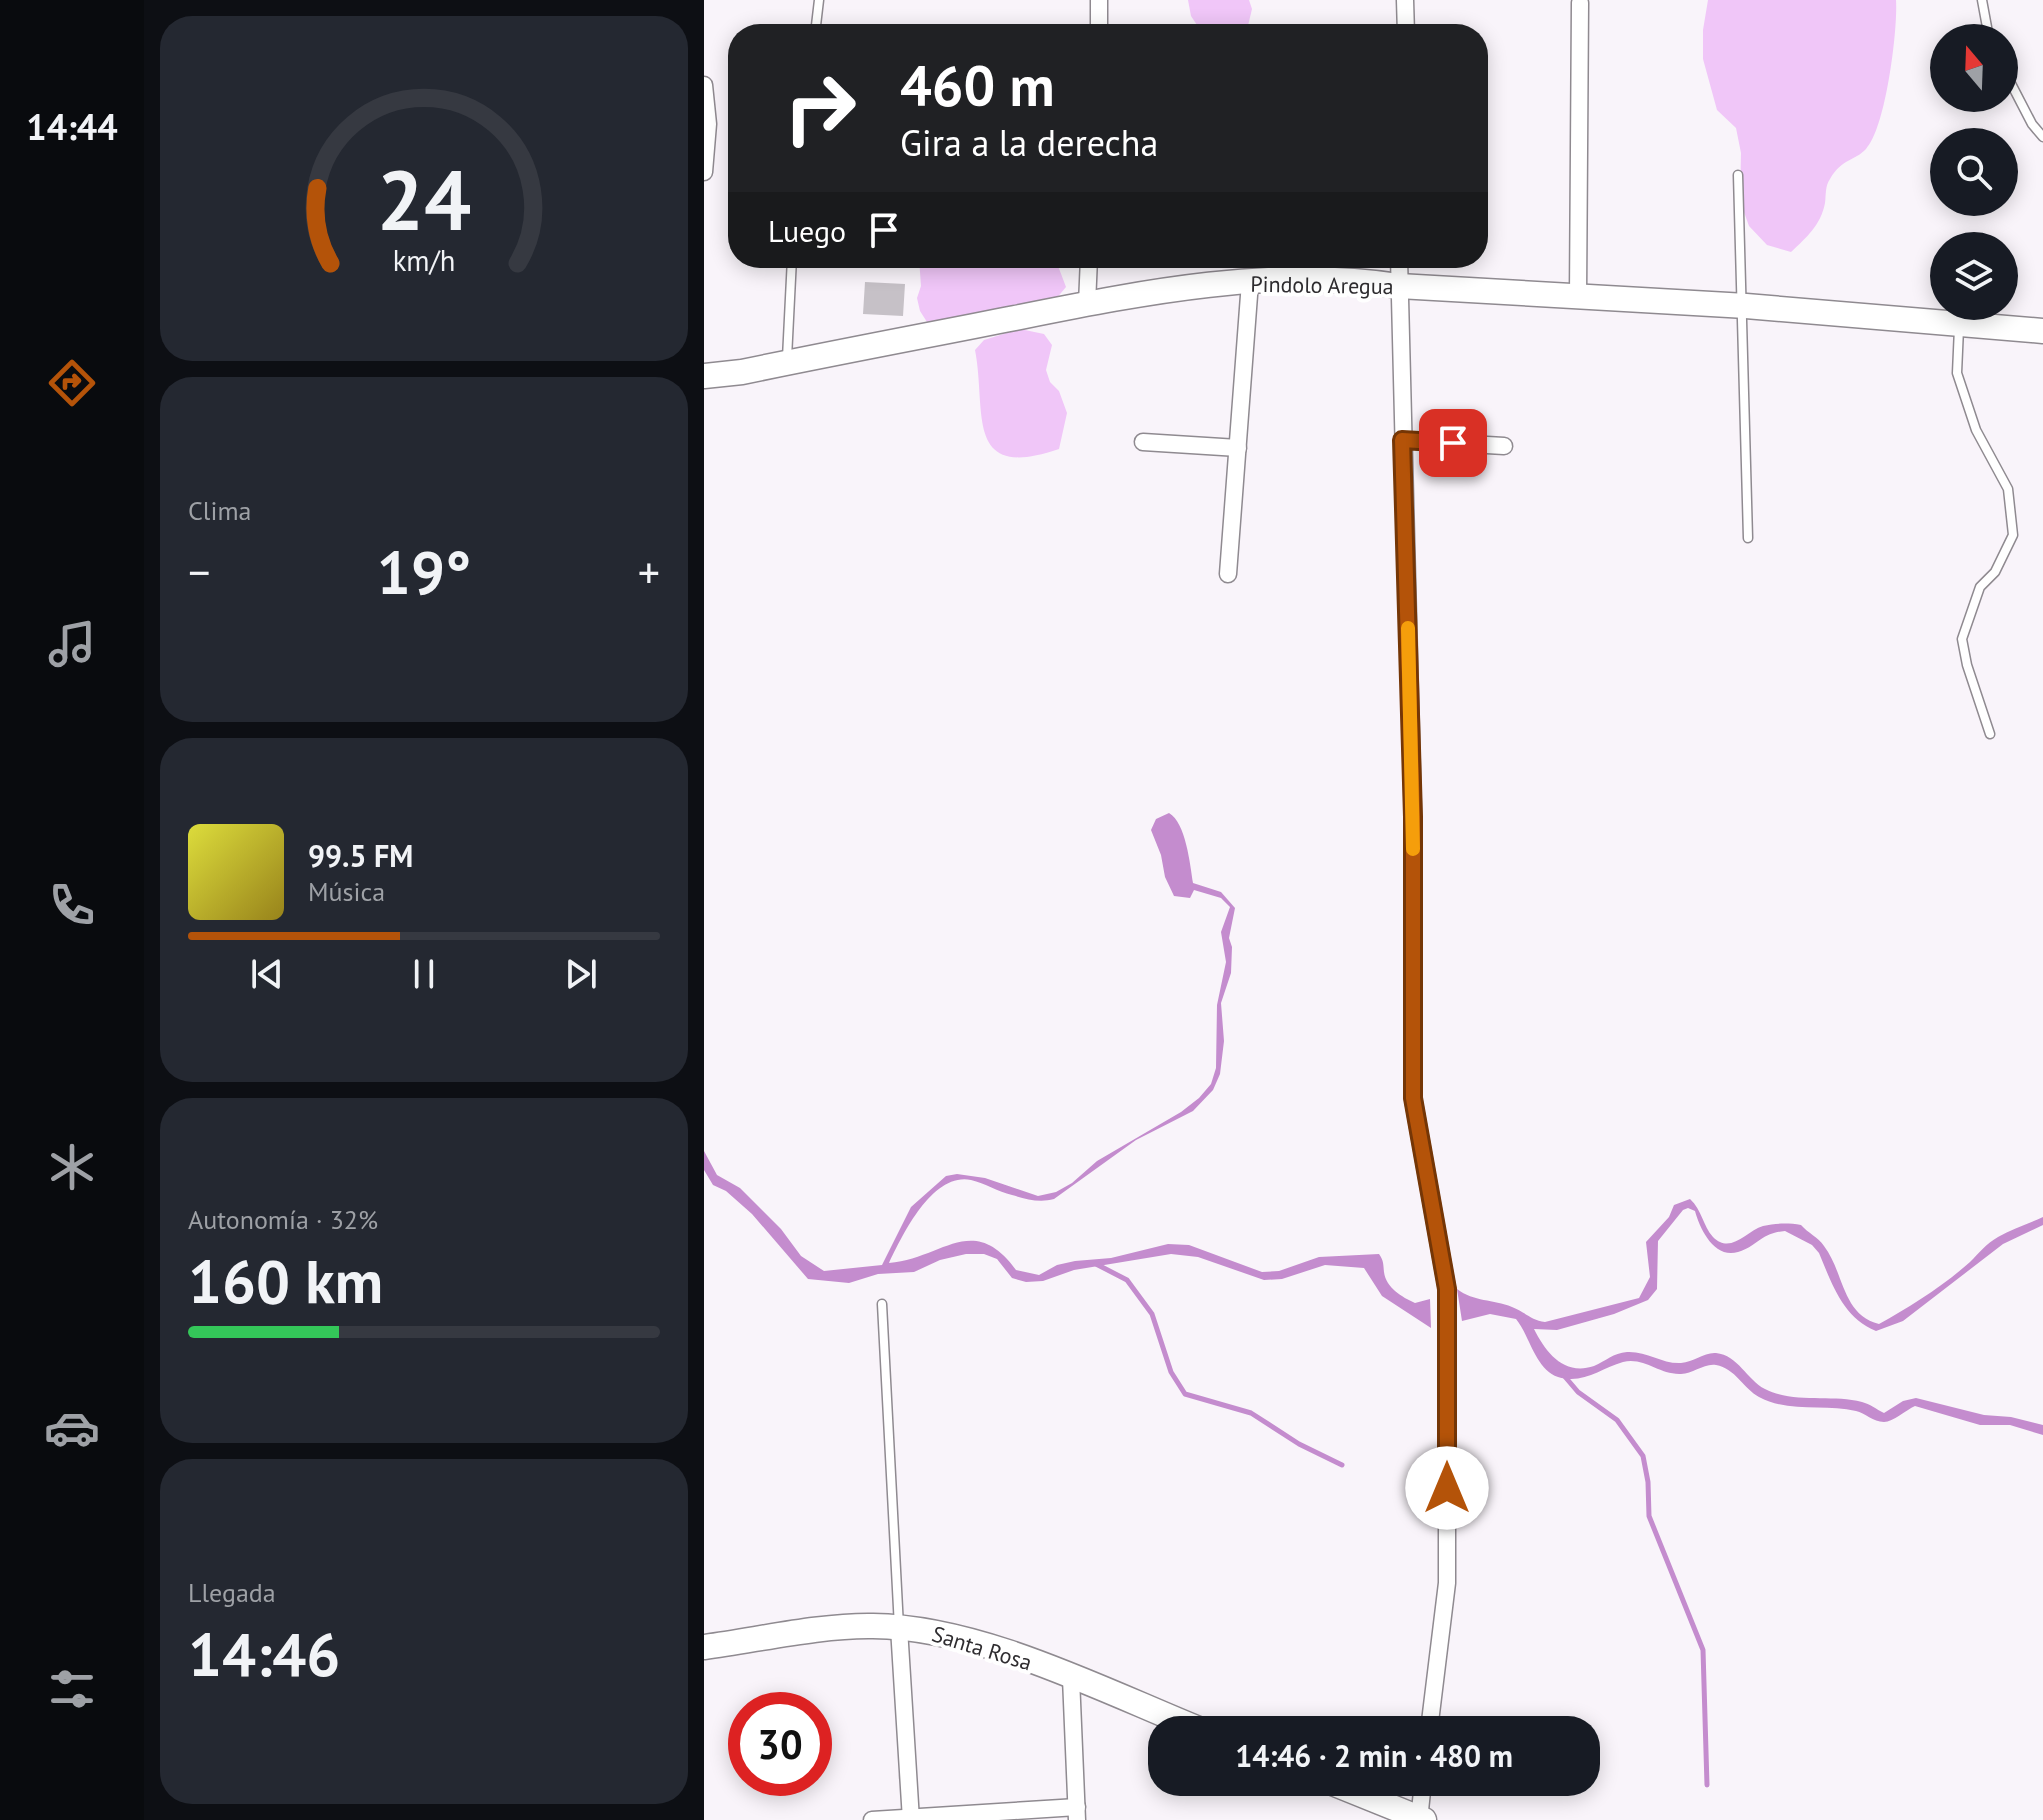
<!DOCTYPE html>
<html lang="es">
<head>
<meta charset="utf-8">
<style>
  body { margin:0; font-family:"PT Sans",sans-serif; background:#242831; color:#f1f3f6; height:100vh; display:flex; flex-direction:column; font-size:30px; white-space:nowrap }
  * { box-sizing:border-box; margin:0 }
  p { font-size:26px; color:#9ea1a6 }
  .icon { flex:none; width:44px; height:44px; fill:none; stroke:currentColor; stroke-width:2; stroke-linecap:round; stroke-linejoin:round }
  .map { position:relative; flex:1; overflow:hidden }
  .panel { display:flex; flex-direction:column; gap:16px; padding:16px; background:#0d0f14; width:560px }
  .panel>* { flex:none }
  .top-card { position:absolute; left:24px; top:24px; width:760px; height:244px; border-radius:32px; box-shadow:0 4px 20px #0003; background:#202124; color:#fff; overflow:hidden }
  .needle { width:52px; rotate:341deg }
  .tools { position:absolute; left:1226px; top:24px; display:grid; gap:16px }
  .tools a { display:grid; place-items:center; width:88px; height:88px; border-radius:50%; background:#171b24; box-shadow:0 4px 20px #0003; font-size:40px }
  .speed { position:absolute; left:24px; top:1692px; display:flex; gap:16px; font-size:40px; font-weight:700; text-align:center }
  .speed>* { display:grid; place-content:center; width:104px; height:104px; border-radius:50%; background:#171b24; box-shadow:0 4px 20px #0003; line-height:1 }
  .speed .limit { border:12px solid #d22; background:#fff; color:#111 }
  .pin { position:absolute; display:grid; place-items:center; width:68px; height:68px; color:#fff; margin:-34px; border-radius:16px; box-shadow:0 4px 12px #0006 }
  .me { position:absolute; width:88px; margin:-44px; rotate:0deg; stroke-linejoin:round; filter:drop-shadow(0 0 6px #0008) }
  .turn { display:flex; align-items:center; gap:28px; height:168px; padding:0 40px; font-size:36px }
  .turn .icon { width:104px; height:104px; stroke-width:2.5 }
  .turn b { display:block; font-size:56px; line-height:68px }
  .then { display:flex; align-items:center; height:76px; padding:0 40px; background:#0003; gap:16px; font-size:30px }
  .big { font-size:60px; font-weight:700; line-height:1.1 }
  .panel .tile { flex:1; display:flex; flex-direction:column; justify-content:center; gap:12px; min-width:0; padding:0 28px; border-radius:32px; background:#242831 }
  .panel .dial { align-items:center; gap:0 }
  .dial svg { height:208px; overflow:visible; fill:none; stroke:#363941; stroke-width:7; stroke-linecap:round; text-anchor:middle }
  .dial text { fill:#f1f3f6; stroke:none }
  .song { display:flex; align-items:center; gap:24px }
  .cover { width:96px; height:96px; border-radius:12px; background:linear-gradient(135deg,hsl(60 70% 55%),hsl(50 70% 35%)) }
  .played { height:8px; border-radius:4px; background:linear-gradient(90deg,#b45309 45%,#363941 45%) }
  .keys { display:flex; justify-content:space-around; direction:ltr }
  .heat { display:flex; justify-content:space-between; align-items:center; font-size:44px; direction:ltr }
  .charge { height:12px; border-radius:6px; background:linear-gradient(90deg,#34c759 32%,#363941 0) }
  .trip { position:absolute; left:444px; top:1716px; width:452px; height:80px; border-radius:32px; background:#171b24; box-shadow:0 4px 20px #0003; font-weight:700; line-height:80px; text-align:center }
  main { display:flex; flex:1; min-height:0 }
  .tabs { display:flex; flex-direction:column; width:144px; justify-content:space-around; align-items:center; background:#090b0e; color:#9ea1a6 }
  .tabs .icon { width:56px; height:56px }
  .tabs .selected { color:#b45309 }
  .tabs b { font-size:36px; color:#f1f3f6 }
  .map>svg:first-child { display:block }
  .green { fill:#f0c6f8 }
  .water { fill:#c48cce }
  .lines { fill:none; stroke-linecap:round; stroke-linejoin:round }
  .stream { stroke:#c48cce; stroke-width:5 }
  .building { fill:#c6c1c7 }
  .lane-casing { stroke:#8f8a90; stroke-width:11 }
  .street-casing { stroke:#8f8a90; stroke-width:19 }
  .secondary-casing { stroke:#8f8a90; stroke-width:27 }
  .lane { stroke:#fff; stroke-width:8 }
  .street { stroke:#fff; stroke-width:16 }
  .secondary { stroke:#fff; stroke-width:24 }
  .route-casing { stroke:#753606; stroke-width:20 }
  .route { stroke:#b45309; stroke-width:14 }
  .slow { stroke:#f59e0b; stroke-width:14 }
  .labels { text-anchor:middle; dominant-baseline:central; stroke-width:8; stroke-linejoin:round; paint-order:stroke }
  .street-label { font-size:22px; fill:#2f2d30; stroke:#fff }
</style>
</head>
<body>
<main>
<nav class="tabs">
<b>14:44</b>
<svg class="icon selected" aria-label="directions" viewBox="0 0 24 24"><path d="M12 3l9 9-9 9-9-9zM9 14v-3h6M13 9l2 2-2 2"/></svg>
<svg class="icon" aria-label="music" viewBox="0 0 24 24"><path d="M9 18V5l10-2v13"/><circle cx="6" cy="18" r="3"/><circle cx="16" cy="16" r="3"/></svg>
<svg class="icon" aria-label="phone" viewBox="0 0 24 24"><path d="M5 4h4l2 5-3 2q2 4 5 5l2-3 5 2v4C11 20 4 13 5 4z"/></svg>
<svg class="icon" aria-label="climate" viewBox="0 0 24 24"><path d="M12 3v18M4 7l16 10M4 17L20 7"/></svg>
<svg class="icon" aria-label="car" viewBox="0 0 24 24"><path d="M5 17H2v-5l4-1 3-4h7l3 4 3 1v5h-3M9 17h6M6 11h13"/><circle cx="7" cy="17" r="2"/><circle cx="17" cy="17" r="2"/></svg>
<svg class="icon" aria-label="filters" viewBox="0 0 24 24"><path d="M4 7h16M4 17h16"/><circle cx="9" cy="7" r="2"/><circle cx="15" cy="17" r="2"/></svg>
</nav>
<section class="panel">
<div class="tile dial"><svg viewBox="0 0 100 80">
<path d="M14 69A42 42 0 1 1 86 69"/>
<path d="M14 69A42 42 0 0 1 9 40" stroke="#b45309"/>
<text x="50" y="56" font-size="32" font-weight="700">24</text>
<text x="50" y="72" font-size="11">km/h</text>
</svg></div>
<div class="tile"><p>Clima</p>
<div class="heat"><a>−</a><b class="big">19°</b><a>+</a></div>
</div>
<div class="tile">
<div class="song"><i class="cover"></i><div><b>99.5 FM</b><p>Música</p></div></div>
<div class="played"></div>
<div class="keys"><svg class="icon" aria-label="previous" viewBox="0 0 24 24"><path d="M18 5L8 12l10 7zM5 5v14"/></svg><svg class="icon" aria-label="pause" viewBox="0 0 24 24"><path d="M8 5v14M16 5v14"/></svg><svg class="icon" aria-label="next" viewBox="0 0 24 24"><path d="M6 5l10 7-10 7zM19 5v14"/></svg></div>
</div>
<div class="tile"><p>Autonomía · 32%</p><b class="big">160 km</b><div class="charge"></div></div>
<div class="tile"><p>Llegada</p><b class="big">14:46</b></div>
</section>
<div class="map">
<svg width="1339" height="1820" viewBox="0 0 1339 1820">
  <rect width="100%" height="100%" fill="#f9f4fa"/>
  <!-- green -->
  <g class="green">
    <path d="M 484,0 L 545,0 L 548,9 L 542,34 L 499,34 L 487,16 Z"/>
    <path d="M 1004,0 L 1192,0 C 1194,29 1182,128 1162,149 C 1151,161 1138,158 1126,179 C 1121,186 1122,195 1121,203 C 1117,225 1102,238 1087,252 L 1063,245 L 1045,226 L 1036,201 L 1037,153 L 1032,128 L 1013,110 L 999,59 L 999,30 Z"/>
    <path d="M 215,258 L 351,258 L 362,287 L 346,306 L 235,326 L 223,322 L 216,311 L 213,298 L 217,286 Z"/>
    <path d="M 316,329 L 340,334 L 348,345 L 342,370 L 346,382 L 355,391 L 363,413 L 355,449 C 259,482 283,411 271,350 L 280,340 Z"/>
  </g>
  <!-- water -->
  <g class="water">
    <path d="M 465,813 C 482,823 486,864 489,883 L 517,892 L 531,908 L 525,938 L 528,947 L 527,973 L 517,1003 L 520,1041 L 516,1074 L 509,1090 L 489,1111 L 432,1140 L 350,1199 C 335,1203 322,1199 308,1195 C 294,1192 281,1183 267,1180 C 228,1172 198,1236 185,1263 C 238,1259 269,1211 312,1270 L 335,1275 L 353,1265 L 371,1261 L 407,1258 L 464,1244 L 485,1245 L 558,1272 L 575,1271 L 615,1257 L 675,1254 C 680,1261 679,1264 680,1272 C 682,1288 698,1297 711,1303 L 726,1299 L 727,1328 L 678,1296 L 660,1268 L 621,1265 L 578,1279 L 560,1280 L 494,1257 L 467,1254 L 370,1270 L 339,1281 L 322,1282 L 308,1278 L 293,1259 L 280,1254 L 262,1254 L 236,1260 L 210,1272 L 174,1274 L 145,1283 L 104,1279 L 48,1214 L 22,1191 L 9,1185 L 0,1170 L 0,1151 L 13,1175 L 36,1188 L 77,1229 L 97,1256 L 120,1271 L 178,1265 L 207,1207 L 242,1176 L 253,1174 L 281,1178 L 334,1196 L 352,1192 L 368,1183 L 393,1161 L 477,1112 L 495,1098 L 507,1084 L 512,1068 L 513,1005 L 522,962 L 517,932 L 526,907 L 517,898 L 490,890 L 486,898 L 470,896 L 461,877 L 457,855 L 447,830 L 452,819 Z"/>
    <path d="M 986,1199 C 998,1210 999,1226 1009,1237 C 1027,1255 1042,1231 1059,1226 C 1072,1223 1085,1223 1097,1225 C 1104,1233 1114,1237 1120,1246 C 1140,1272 1138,1315 1175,1324 C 1206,1307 1239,1286 1266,1262 C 1275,1253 1282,1244 1294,1237 C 1308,1229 1324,1224 1339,1217 L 1339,1225 L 1299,1244 L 1199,1321 L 1172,1331 C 1139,1318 1128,1284 1115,1253 L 1108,1245 L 1081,1231 C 1056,1233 1053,1247 1034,1252 C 1010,1259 996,1229 991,1211 L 984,1208 L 979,1210 L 954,1241 L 953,1289 L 944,1300 L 910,1314 L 853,1330 L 830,1329 C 842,1353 860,1376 890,1366 C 902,1361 909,1353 923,1352 C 943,1351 958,1364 977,1363 C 990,1362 1000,1352 1012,1353 C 1034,1355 1043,1380 1061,1389 C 1090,1404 1127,1394 1158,1402 C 1166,1404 1172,1409 1180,1413 L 1199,1401 L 1212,1398 L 1280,1415 L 1307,1417 L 1339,1425 L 1339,1435 L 1306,1425 L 1276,1425 L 1211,1406 C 1202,1410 1189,1422 1180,1422 C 1169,1422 1161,1413 1152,1411 C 1121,1404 1084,1413 1055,1397 C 1040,1389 1031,1368 1012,1365 C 1000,1363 989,1374 977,1374 C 955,1375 941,1357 919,1362 C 897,1368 879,1385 854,1377 C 831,1369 826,1336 812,1319 L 786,1314 L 758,1321 L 753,1289 C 770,1302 789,1299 808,1307 C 821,1312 827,1320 841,1322 L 935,1298 L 946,1277 L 942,1242 L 965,1217 L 970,1205 Z"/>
  </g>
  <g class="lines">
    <!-- stream -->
    <g class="stream">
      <path d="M 392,1264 L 423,1280 L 448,1314 L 467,1372 L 481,1394 L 547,1413 L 595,1444 L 638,1465"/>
      <path d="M 857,1372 L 874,1392 L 913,1420 L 939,1456 L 944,1482 L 945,1516 L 999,1650 L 1003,1785"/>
    </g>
  </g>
  <!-- building -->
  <path class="building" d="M 161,282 L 201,284 L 199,316 L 159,314 Z"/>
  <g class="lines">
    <!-- lane casing -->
    <g class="lane-casing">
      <g id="lane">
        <path d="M 1278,0 L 1285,38"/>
        <path d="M 111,34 L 115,0"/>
        <path d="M 1300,70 L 1328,124 L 1339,137"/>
        <path d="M 1034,175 L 1044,538"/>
        <path d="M 1255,328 L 1253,373 L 1272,430 L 1304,489 L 1309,535 L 1291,572 L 1276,587 L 1258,639 L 1263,665 L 1286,734"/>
        <path d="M 83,358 L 88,258"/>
        <path d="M 178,1304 L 195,1627"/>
      </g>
    </g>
    <!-- street casing -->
    <g class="street-casing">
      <g id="street">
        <path d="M 701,0 L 702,34"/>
        <path d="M 395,34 L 395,0"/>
        <path d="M 0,85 L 4,124 L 0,172"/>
        <path d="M 695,258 L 709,817 L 709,1098 L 743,1289 L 743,1583 L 725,1730"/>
        <path d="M 874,297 L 876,3"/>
        <path d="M 383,304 L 385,258"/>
        <path d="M 698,440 L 800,446"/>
        <path d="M 439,442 L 534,448"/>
        <path d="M 524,574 L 546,282"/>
        <path d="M 195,1628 L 207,1820"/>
        <path d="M 367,1678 L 373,1820"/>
        <path d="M 168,1820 L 373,1807"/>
        <path d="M 715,1820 L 719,1782"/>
      </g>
    </g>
    <!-- secondary casing -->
    <g class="secondary-casing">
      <g id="secondary">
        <path d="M 0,376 L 38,372 C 129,353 220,336 311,318 C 436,293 567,266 695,286 L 1042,306 L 1339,331"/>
        <path d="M 0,1647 C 53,1640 117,1625 169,1626 C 276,1627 398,1690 497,1730"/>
        <path d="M 626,1782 L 720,1820"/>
      </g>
    </g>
    <!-- lane -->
    <use href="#lane" class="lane"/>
    <!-- street -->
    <use href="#street" class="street"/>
    <!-- secondary -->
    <use href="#secondary" class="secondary"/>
  </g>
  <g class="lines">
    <!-- route casing -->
    <g class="route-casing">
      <path id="route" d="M 743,1488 L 743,1289 L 709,1098 L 709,817 L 698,440 L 749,443"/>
    </g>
    <!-- route -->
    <use href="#route" class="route"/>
    <!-- slow -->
    <path class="slow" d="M 704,628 L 709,849"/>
  </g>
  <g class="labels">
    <!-- street labels -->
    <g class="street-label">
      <text transform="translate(618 285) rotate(1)">Pindolo Aregua</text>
      <text transform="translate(278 1648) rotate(17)">Santa Rosa</text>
    </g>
  </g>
</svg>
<div class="tools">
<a><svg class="needle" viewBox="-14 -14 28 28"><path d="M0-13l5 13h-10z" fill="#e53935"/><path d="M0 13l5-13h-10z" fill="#9ea1a6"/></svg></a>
<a><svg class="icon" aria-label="search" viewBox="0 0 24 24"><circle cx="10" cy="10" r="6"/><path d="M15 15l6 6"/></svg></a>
<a><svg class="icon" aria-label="layers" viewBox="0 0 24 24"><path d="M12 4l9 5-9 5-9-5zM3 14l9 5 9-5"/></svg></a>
</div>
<div class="speed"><div class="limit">30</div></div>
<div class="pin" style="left:749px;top:443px;background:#d93025"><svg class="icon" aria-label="arrive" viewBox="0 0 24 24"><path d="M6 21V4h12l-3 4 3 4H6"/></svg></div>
<svg class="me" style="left:743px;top:1488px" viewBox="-20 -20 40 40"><circle r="19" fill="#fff"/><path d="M0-13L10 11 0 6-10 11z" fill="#b45309"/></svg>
<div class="trip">14:46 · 2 min · 480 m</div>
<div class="top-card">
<div class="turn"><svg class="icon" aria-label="right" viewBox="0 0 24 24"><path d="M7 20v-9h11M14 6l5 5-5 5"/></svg><div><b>460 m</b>Gira a la derecha</div></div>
<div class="then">Luego<svg class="icon" aria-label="arrive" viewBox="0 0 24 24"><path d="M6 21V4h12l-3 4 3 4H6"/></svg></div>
</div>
</div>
</main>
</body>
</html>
